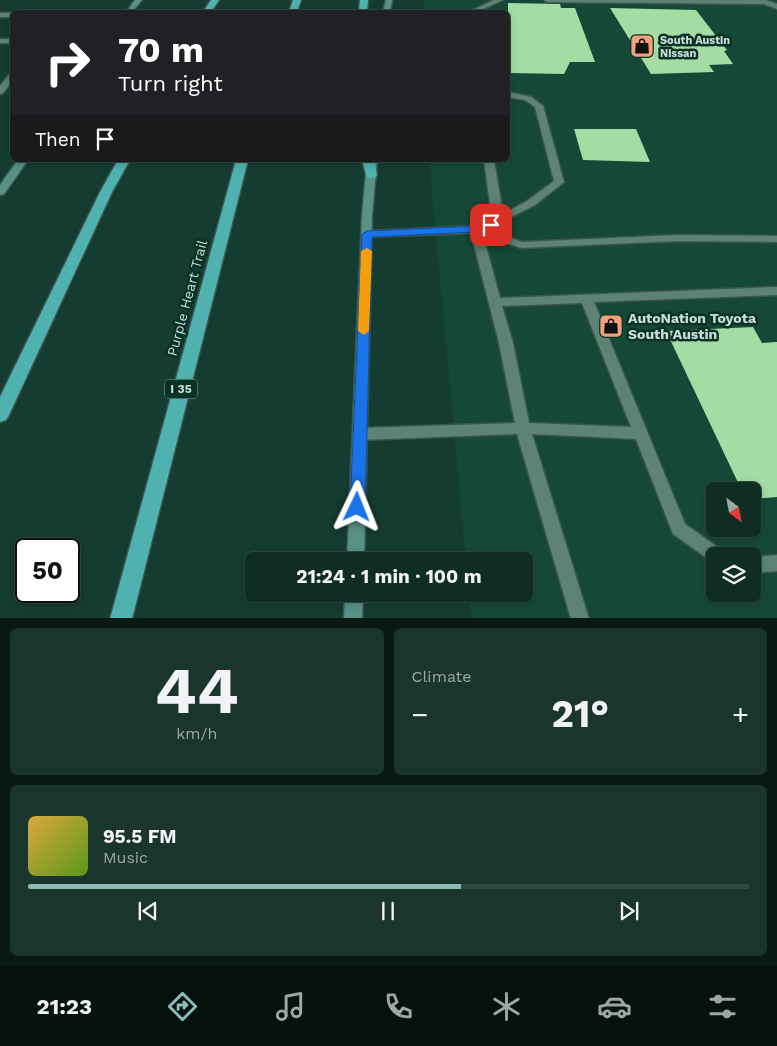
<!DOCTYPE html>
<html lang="en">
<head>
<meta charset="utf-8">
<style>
  body { margin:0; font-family:"Work Sans",sans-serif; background:#19352c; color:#f1f3f6; height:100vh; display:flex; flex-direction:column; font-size:19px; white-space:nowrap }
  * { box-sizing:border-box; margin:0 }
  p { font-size:16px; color:#9ca8a6 }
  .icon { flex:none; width:28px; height:28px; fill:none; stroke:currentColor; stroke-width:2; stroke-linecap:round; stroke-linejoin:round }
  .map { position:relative; height:618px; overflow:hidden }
  .sheet { display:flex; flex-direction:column; gap:10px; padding:10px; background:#091914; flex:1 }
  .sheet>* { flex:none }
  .top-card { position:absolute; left:10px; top:10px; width:500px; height:152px; border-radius:8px; box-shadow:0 2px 8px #0003,0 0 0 1px #304941; background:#202124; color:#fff; overflow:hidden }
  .needle { width:32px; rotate:148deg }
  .tools { position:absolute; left:706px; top:482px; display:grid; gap:10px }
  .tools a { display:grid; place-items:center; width:55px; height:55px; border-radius:8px; background:#102d24; box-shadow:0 2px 8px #0003,0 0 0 1px #304941; font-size:25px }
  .speed { position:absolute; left:15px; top:538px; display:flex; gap:10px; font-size:25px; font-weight:700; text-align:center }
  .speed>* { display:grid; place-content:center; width:65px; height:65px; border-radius:50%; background:#102d24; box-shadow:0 2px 8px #0003,0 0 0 1px #304941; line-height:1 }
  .speed .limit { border:2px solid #111; border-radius:8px; background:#fff; color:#111 }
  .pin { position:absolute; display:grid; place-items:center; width:42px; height:42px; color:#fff; margin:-21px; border-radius:10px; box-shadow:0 2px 8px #0006 }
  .me { position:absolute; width:55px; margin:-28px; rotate:2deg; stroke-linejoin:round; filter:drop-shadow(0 0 4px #0008) }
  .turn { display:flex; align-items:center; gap:18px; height:105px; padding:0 25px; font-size:22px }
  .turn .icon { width:65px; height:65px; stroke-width:2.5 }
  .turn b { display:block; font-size:35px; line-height:42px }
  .then { display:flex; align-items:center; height:48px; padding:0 25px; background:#0003; gap:10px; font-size:19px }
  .big { font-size:38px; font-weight:700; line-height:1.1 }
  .sheet .widget { flex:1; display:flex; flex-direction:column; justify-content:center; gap:8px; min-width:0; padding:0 18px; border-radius:8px; background:#19352c }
  .sheet .dial { align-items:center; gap:0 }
  .dial b { font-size:65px; line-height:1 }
  .song { display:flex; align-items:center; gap:15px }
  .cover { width:60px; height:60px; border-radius:8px; background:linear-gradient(135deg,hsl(40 70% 55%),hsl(90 70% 35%)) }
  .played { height:5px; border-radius:2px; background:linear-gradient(90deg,#8bbbb9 60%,#304941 60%) }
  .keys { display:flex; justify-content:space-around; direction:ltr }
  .heat { display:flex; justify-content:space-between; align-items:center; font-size:28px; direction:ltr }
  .sheet .tiles { flex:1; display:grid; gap:10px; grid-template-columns:1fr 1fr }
  .widget:last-child { grid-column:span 2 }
  .trip { position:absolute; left:245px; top:552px; width:288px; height:50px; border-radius:8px; background:#102d24; box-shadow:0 2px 8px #0003,0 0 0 1px #304941; font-weight:700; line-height:50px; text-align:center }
  .tab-bar { display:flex; height:80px; justify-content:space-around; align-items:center; background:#06120e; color:#9ca8a6 }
  .tab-bar .icon { width:35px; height:35px }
  .tab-bar .on { color:#8bbbb9 }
  .tab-bar b { font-size:22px; color:#f1f3f6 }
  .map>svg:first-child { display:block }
  .built { fill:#164838; fill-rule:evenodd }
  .building { fill:#a4dca4 }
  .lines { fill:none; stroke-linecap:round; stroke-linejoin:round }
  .service-casing { stroke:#3b564d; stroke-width:3 }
  .tertiary-casing { stroke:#3b564d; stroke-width:3 }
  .secondary-casing { stroke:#3b564d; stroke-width:3 }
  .motorway-casing { stroke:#3b564d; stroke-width:3 }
  .service { fill:#5c8374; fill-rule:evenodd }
  .tertiary { fill:#5c8374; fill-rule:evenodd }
  .secondary { fill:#589186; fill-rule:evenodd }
  .motorway { fill:#50b2b0; fill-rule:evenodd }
  .route { fill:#1a73e8; stroke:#114b97 }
  .slow { fill:#f59e0b }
  .labels { text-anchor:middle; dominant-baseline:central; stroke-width:5; stroke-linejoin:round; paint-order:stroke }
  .far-poi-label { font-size:11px; font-weight:bold; fill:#c9ddd5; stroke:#093226; text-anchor:start }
  .shield { fill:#093226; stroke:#8faaa0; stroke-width:1 }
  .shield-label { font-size:12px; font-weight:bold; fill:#c9ddd5 }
  .street-label { font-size:14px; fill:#c9ddd5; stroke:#093226 }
  .poi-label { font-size:14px; font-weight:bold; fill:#c9ddd5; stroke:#093226; text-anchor:start }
</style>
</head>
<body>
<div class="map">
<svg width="777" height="619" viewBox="0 0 777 619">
  <rect width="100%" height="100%" fill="#153c30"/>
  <!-- built -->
  <path class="built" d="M 424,0 L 777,0 L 777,618 L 471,618 L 469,594 L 524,594 L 524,561 L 466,561 L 429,160 L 508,160 L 508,12 L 424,12 ZM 715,491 L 752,491 L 752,529 L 715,529 ZM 715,556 L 752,556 L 752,594 L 715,594 Z"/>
  <!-- building -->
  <g class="building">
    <path d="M 508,3 L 560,4 L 561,8 L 575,8 L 595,62 L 570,62 L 564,74 L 508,73 Z"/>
    <path d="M 610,8 L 696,10 L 727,50 L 724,51 L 733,64 L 709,65 L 714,72 L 651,74 Z"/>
    <path d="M 574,129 L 636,129 L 650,162 L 583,160 Z"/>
    <path d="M 753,327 L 762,343 L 777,342 L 777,497 L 752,499 L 752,491 L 742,491 L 666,331 Z"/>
  </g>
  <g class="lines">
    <!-- service casing -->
    <g class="service-casing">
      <g id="service">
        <path d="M 494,0 L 503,0 L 477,12 L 468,12 Z"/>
        <path d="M 544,0 L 765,0 L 777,4 L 777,9 L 764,4 L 547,2 Z"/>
        <rect x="0" y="39" width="12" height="4"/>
        <path d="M 9,75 L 12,75 L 12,82 L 3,93 L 0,94 L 0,86 Z"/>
        <path d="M 508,92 L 531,97 L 543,106 L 564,182 L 535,205 L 487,229 L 522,242 L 678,235 L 777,236 L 777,242 L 678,241 L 521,248 L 483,235 L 500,298 L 777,287 L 777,295 L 594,302 L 685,524 L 723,551 L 725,556 L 715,556 L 715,563 L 711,561 L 673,534 L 636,439 L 532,434 L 589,619 L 571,619 L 517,434 L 360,440 L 355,438 L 353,434 L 355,430 L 360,428 L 515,423 L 499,343 L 471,233 L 367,237 L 361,234 L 367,231 L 475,226 L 492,219 L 484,160 L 494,160 L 503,214 L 527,201 L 554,181 L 535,107 L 525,100 L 508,97 ZM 582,303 L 631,427 L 529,423 L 513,343 L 502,306 Z"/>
        <path d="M 777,555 L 777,571 L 752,573 L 752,557 Z"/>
      </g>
    </g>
    <!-- tertiary casing -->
    <g class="tertiary-casing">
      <rect id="tertiary" x="0" y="13" width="12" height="4"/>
    </g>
    <!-- secondary casing -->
    <g class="secondary-casing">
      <g id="secondary">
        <path d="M 135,0 L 142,0 L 132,12 L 126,12 Z"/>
        <path d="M 386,0 L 392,0 L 390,12 L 383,12 Z"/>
        <path d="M 18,160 L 28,160 L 4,194 L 0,195 L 0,185 Z"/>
        <path d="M 367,160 L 377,160 L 372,216 L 364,561 L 347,561 L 362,216 Z"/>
        <path d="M 345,594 L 363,594 L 362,619 L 344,619 Z"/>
      </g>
    </g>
    <!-- motorway casing -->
    <g class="motorway-casing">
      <g id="motorway">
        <path d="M 211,0 L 219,0 L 211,12 L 203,12 Z"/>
        <path d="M 293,0 L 301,0 L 297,12 L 289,12 Z"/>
        <path d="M 360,0 L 368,0 L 367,12 L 359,12 Z"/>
        <path d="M 118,160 L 130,160 L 112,192 L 9,415 L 6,420 L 0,422 L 0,397 L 100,192 Z"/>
        <path d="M 236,160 L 248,160 L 132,619 L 110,619 Z"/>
        <path d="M 362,160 L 374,160 L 377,175 L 375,178 L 367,178 Z"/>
      </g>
    </g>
    <!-- service -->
    <use href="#service" class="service"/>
    <!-- tertiary -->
    <use href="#tertiary" class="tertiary"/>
    <!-- secondary -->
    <use href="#secondary" class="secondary"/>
    <!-- motorway -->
    <use href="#motorway" class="motorway"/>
  </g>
  <!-- route -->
  <path class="route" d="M 491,222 L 496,225 L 494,227 L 476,232 L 372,237 L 365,507 L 362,511 L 357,513 L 352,511 L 350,507 L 362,234 L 367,231 L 476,226 Z"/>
  <!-- slow -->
  <path class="slow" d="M 367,248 L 372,251 L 369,331 L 364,335 L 358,331 L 361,251 Z"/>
  <!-- icons -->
  <defs>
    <g id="shop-square" transform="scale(1.25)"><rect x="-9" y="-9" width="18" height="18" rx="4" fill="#f1a27b" stroke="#093226"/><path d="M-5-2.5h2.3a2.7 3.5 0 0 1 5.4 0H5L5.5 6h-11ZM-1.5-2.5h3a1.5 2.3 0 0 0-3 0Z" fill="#111"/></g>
  </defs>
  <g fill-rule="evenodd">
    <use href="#shop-square" x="642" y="46"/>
    <use href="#shop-square" x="611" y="326"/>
  </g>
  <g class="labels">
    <!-- far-poi labels -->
    <g class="far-poi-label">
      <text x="660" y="40">South Austin<tspan x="660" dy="13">Nissan</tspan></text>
    </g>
    <!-- shield labels -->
    <rect class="shield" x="165" y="379.5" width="32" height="19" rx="4"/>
    <g class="shield-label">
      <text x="181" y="389">I 35</text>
    </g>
    <!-- street labels -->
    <g class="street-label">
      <text transform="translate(187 298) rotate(-75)">Purple Heart Trail</text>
    </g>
    <!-- poi labels -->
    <g class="poi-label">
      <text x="628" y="318">AutoNation Toyota<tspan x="628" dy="16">South Austin</tspan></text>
    </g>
  </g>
</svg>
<div class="tools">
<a><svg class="needle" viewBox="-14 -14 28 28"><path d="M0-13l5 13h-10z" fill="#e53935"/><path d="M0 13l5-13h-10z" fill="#9ca8a6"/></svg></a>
<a><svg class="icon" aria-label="layers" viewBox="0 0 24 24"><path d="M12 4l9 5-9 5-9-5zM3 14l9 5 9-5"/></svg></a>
</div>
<div class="speed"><div class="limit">50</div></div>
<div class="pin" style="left:491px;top:225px;background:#d93025"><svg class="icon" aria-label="arrive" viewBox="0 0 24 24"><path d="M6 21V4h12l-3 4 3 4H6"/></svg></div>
<svg class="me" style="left:357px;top:507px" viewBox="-20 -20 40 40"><path d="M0-17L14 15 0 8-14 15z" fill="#1a73e8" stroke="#fff" stroke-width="4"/></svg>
<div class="trip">21:24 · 1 min · 100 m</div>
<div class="top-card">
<div class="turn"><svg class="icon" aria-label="right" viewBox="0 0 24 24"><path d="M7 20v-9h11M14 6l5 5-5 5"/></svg><div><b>70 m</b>Turn right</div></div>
<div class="then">Then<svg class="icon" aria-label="arrive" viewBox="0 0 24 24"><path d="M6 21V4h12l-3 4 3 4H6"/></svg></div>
</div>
</div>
<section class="sheet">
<div class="tiles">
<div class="widget dial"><b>44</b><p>km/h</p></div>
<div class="widget"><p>Climate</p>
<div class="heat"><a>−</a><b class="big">21°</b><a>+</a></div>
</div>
<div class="widget">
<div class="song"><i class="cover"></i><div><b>95.5 FM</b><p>Music</p></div></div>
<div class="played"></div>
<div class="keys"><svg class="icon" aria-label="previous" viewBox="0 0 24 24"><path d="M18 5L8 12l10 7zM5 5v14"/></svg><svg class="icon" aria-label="pause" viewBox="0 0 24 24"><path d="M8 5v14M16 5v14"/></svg><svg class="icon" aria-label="next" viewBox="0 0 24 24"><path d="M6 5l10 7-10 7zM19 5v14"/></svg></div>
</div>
</div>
</section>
<nav class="tab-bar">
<b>21:23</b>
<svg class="icon on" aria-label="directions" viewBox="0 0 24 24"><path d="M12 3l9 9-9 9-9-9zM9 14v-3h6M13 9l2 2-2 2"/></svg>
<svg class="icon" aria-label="music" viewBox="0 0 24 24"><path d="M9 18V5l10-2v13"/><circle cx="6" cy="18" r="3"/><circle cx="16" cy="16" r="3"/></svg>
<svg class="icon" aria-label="phone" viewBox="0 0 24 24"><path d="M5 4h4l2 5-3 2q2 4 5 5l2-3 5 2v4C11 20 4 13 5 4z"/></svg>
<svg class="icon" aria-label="climate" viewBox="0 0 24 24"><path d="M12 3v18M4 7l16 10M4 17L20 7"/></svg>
<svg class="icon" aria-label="car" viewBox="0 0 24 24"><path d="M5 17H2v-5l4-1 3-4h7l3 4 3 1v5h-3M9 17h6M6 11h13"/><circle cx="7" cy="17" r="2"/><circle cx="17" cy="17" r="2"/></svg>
<svg class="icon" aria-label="filters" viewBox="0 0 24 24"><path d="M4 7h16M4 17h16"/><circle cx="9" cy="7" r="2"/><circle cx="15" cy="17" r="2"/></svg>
</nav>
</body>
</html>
